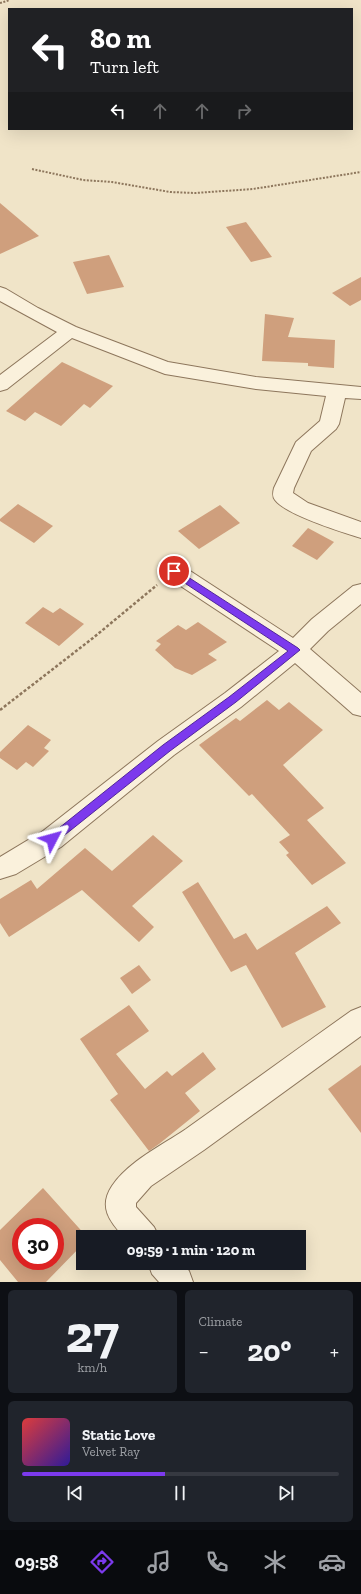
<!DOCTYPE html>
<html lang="en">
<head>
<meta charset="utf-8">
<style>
  body { margin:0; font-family:"Zilla Slab",serif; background:#20242c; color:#f1f3f6; height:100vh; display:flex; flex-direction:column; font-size:15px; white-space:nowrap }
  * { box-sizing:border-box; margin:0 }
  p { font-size:13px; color:#9ea1a6 }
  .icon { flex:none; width:22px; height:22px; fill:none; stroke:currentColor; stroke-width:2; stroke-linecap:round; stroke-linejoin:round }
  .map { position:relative; height:1282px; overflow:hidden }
  .details { display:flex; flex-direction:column; gap:8px; padding:8px; background:#0d0f14; flex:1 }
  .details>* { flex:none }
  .guide { position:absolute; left:8px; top:8px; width:345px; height:122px; border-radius:0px; box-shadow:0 4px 16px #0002; background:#202124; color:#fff; overflow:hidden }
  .speed { position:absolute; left:12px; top:1218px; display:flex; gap:8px; font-size:20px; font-weight:700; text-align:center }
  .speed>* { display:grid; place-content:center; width:52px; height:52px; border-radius:50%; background:#171b24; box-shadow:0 4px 16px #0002; line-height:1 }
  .speed .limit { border:6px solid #d22; background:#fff; color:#111 }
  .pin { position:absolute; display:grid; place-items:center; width:34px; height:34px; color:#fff; margin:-17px; border:2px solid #fff; border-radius:50%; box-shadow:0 1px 4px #0007 }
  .me { position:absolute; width:44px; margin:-22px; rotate:51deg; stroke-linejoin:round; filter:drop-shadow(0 0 3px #0008) }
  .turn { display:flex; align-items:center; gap:14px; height:84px; padding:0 16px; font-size:18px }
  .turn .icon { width:52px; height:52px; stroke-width:2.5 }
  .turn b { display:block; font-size:28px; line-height:34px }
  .lanes { display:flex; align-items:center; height:38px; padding:0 16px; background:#0003; justify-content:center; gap:20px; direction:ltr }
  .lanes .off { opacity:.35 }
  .big { font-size:30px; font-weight:800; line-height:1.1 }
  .details .tile { flex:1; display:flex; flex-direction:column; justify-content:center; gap:6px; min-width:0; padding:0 14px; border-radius:6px; background:#20242c }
  .details .dial { align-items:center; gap:0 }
  .dial b { font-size:52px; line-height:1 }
  .song { display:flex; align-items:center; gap:12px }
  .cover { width:48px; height:48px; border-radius:6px; background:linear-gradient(135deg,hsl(0 70% 55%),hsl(250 70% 35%)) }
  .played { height:4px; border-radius:2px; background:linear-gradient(90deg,#7c3aed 45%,#363941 45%) }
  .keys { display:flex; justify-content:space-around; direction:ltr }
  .heat { display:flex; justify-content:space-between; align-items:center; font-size:22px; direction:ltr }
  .details .tiles { flex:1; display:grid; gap:8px; grid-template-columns:1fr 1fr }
  .tile:last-child { grid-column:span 2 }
  .trip { position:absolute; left:76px; top:1230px; width:230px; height:40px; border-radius:0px; background:#171b24; box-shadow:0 4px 16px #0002; font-weight:800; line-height:40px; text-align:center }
  .dock { display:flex; height:64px; justify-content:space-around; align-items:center; background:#090b0e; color:#9ea1a6 }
  .dock .icon { width:28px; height:28px }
  .dock .active { color:#7c3aed }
  .dock b { font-size:18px; color:#f1f3f6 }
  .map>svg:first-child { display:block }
  .building { fill:#cf9f7d; fill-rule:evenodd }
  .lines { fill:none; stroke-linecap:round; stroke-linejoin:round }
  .minor-casing { stroke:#8d765c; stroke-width:2 }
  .path-far1 { stroke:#8d765c; stroke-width:2; stroke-dasharray:2 1.5; stroke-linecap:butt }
  .path { stroke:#8d765c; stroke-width:2.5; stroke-dasharray:3 2; stroke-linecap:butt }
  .minor { fill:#faf1dc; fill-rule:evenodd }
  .route { fill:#7c3aed; stroke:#51269a }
</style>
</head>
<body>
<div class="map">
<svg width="361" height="1282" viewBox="0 0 361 1282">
  <rect width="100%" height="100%" fill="#f0e4c8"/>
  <!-- building -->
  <g class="building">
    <path d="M 0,203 L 39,236 L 0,254 Z"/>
    <path d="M 246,222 L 272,257 L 251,262 L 226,227 Z"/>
    <path d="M 109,255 L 124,287 L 87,294 L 73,262 Z"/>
    <path d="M 361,277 L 361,300 L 350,306 L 332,293 Z"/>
    <path d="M 265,314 L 294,318 L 288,337 L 335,340 L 334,368 L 308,366 L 308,363 L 262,361 Z"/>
    <path d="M 62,362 L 113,386 L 90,408 L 84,404 L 61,426 L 35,412 L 25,421 L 6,411 Z"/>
    <path d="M 18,504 L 53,526 L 34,543 L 0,521 L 0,519 Z"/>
    <path d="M 220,505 L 240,523 L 199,549 L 178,531 Z"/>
    <path d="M 308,528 L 334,542 L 317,560 L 292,546 Z"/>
    <path d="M 43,607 L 53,613 L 60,608 L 84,624 L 59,646 L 25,623 Z"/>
    <path d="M 198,622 L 227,642 L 208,654 L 217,660 L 192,675 L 175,668 L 155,650 L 161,644 L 156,641 L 178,625 L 186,630 Z"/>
    <path d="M 267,700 L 279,710 L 289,702 L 323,730 L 283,765 L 324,808 L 307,820 L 346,863 L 312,885 L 286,855 L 289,853 L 279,842 L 290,835 L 252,794 L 249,796 L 199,745 L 236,718 L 240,721 Z"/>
    <path d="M 28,725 L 51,740 L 44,748 L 49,751 L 33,767 L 26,762 L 17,770 L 0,758 L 0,752 Z"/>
    <path d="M 153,835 L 183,861 L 132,906 L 154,927 L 139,942 L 82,890 L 9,937 L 0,923 L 0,899 L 31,880 L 37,889 L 85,848 L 112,871 Z"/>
    <path d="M 198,882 L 234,939 L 246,933 L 257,950 L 327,906 L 341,923 L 295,953 L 326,1007 L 282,1028 L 246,965 L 231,972 L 182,892 Z"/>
    <path d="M 139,965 L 151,980 L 132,994 L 120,978 Z"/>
    <path d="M 129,1005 L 149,1031 L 116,1054 L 145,1089 L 167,1071 L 172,1076 L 203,1052 L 216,1069 L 185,1093 L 200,1111 L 159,1144 L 149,1151 L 110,1100 L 118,1094 L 80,1039 Z"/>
    <path d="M 361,1065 L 361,1133 L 328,1089 Z"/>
    <path d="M 43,1188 L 87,1237 L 83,1237 L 83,1244 L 46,1282 L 18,1282 L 0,1260 L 0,1230 ZM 21,1227 L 55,1227 L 55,1261 L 21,1261 Z"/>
  </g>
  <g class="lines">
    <!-- minor casing -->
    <g class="minor-casing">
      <g id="minor">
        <path d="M 0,287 L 6,289 L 38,308 L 76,327 L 168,362 L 256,377 L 361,387 L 361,399 L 345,398 L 339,424 L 336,429 L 311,451 L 294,488 L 293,493 L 308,503 L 361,522 L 361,538 C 342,532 286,515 275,500 C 272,496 273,492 274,488 L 296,442 L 320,421 L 326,396 L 256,389 L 165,374 L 72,338 L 7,389 L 0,391 L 0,375 L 57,332 L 0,301 Z"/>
        <path d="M 174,563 L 181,565 L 293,638 L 312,619 L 353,586 L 361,584 L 361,604 L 328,631 L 310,649 L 361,693 L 361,716 L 353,714 L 295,663 L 241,707 L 174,755 L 61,847 L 16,874 L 0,879 L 0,857 L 43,831 L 158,741 L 225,693 L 279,651 L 167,577 L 163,571 L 167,565 Z"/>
        <path d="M 361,1007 L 361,1036 L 204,1150 L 151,1186 L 136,1203 L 136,1207 L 154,1227 L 159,1237 L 124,1237 C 110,1222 98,1207 112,1186 C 129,1161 161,1146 186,1129 C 241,1090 296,1050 351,1011 Z"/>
        <path d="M 148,1263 L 182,1263 L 189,1271 L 193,1282 L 159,1282 L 152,1274 Z"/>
      </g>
    </g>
    <!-- path-far1 -->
    <g class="path-far1">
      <path d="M 0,3 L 10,0"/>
      <path d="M 32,169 L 83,180 L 112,182 L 170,192 L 195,193 L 253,189 L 361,172"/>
    </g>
    <!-- path -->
    <path class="path" d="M 0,710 L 93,638 L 157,585"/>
    <!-- minor -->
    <use href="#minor" class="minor"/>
  </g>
  <!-- route -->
  <path class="route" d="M 174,568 L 298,648 L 300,650 L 236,702 L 170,751 L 56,842 L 52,844 L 49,842 L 47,839 L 49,836 L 163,745 L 229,697 L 288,651 L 171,574 L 170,571 L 171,569 Z"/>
</svg>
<div class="speed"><div class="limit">30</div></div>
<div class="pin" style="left:174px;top:571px;background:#d93025"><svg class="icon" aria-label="arrive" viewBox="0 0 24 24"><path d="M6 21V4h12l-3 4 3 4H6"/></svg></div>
<svg class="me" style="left:52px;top:839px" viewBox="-20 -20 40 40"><path d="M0-17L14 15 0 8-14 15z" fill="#7c3aed" stroke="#fff" stroke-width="4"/></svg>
<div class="trip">09:59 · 1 min · 120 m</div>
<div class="guide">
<div class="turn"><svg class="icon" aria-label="left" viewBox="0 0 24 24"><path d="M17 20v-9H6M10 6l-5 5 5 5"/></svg><div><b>80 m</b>Turn left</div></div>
<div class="lanes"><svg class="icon" aria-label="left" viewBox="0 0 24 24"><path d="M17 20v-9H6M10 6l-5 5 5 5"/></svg><svg class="icon off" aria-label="ahead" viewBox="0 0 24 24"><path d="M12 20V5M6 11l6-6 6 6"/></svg><svg class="icon off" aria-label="ahead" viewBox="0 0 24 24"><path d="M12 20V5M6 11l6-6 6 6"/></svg><svg class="icon off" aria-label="right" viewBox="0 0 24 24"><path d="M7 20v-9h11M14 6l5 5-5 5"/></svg></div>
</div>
</div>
<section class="details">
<div class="tiles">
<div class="tile dial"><b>27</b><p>km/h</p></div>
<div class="tile"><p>Climate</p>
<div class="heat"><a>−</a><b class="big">20°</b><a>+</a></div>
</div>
<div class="tile">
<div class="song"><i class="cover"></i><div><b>Static Love</b><p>Velvet Ray</p></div></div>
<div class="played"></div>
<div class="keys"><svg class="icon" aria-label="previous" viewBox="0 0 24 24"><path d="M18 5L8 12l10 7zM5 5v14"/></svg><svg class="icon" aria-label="pause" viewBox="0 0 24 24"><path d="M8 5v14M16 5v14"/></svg><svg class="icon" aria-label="next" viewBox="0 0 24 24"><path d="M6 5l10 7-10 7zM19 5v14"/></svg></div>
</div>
</div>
</section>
<nav class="dock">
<b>09:58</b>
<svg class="icon active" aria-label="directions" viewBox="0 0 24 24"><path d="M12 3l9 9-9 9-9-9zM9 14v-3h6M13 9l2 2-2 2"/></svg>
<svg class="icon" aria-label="music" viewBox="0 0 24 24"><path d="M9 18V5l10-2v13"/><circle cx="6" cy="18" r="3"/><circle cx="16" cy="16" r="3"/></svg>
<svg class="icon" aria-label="phone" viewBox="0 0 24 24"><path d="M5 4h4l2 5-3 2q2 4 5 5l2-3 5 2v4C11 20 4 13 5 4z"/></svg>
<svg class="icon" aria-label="climate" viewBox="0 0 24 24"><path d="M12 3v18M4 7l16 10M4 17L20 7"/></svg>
<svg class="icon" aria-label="car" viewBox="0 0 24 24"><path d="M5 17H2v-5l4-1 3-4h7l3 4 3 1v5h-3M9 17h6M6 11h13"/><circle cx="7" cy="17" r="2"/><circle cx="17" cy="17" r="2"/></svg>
</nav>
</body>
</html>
